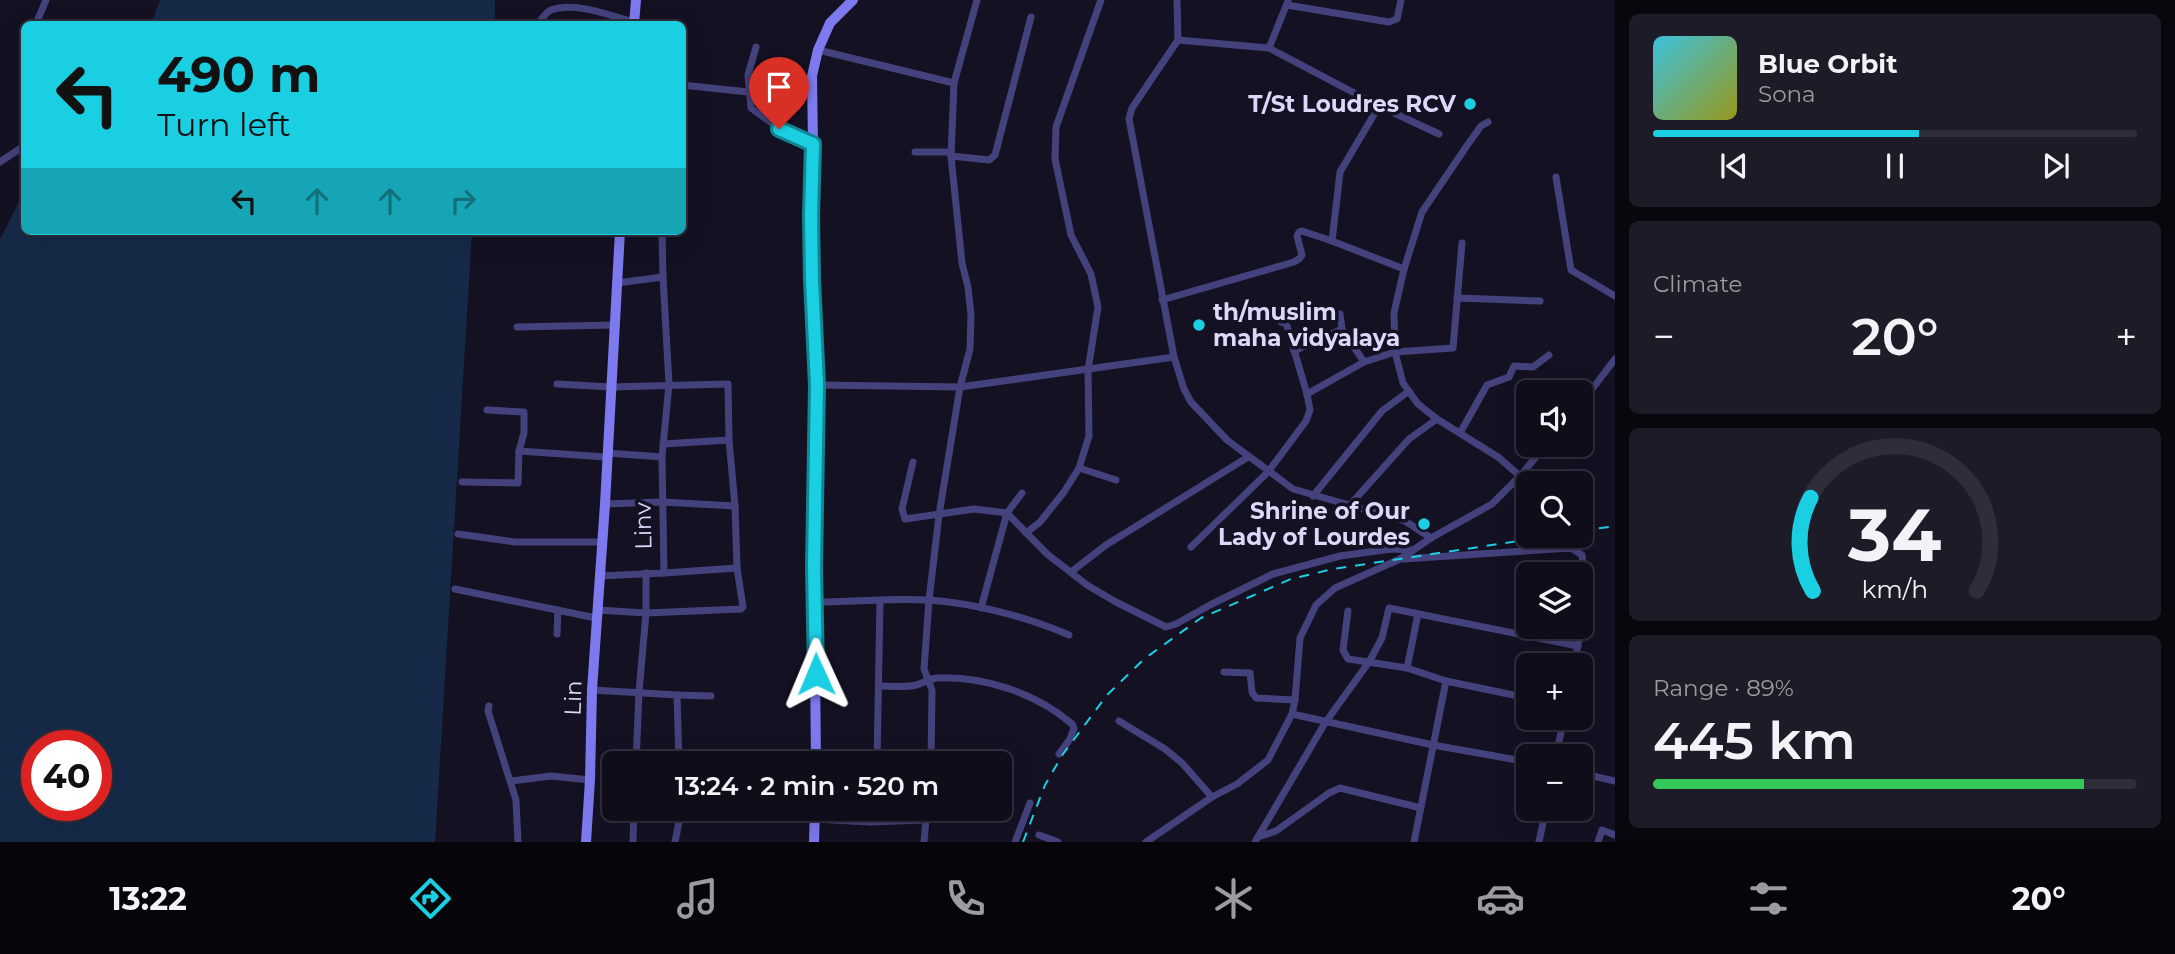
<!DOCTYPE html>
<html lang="en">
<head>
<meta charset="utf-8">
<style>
  body { margin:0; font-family:Montserrat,sans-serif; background:#1d1b27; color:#f1f3f6; height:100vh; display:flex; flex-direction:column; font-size:26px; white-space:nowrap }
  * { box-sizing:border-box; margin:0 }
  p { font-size:23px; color:#9b9ca2 }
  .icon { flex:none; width:38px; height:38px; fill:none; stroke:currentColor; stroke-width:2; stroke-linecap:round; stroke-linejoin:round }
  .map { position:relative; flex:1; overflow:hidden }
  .panel { display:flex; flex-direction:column; gap:14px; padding:14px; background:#08070e; width:560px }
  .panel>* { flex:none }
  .hud { position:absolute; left:21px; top:21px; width:665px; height:214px; border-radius:10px; box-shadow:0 7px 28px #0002,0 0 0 2px #2f2d39; background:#1bcfe3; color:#111; overflow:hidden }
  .buttons { position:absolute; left:1516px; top:380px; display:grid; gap:14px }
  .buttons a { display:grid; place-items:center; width:77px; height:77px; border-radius:10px; background:#0f0d1a; box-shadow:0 7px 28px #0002,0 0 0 2px #2f2d39; font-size:35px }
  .speed { position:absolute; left:21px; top:730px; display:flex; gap:14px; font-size:35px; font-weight:700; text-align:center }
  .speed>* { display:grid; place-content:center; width:91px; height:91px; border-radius:50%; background:#0f0d1a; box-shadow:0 7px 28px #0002,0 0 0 2px #2f2d39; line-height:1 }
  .speed .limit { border:10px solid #d22; background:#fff; color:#111 }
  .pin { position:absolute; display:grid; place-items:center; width:60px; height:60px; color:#fff; margin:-72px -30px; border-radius:50% 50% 50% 0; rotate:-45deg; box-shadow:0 0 7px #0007 }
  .pin .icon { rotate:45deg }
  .me { position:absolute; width:77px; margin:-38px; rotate:359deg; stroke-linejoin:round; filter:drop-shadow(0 0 5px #0008) }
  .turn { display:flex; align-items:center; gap:24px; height:147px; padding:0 21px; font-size:32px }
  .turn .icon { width:91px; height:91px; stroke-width:2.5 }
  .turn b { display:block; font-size:49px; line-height:60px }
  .lanes { display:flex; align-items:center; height:66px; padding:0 21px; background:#0003; justify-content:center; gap:35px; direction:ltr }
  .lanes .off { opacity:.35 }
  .big { font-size:52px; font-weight:600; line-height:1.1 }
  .panel .card { flex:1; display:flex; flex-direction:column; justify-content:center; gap:10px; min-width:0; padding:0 24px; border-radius:10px; background:#1d1b27 }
  .panel .dial { align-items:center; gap:0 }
  .dial svg { height:182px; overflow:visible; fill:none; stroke:#2f2d39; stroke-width:7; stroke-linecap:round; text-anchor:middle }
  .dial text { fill:#f1f3f6; stroke:none }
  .song { display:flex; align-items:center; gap:21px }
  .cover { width:84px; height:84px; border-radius:10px; background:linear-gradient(135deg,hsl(190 70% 55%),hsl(60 70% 35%)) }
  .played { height:7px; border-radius:4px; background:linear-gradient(90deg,#1bcfe3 55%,#2f2d39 55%) }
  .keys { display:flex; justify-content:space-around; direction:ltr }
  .heat { display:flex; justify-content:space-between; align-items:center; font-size:38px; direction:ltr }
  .charge { height:10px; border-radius:5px; background:linear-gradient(90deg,#34c759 89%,#2f2d39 0) }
  .trip { position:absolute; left:602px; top:751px; width:410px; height:70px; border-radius:10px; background:#0f0d1a; box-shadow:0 7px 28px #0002,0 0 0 2px #2f2d39; font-weight:600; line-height:70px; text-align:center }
  .menu { display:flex; height:112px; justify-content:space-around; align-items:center; background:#06050a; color:#9b9ca2 }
  .menu .icon { width:49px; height:49px }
  .menu .on { color:#1bcfe3 }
  .menu b { font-size:32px; color:#f1f3f6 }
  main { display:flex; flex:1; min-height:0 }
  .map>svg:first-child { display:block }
  .water { fill:#162a48; fill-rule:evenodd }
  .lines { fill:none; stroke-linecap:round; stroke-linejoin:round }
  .street { stroke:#44427c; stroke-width:7 }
  .secondary { stroke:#7d7aef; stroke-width:10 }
  .rail { stroke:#1bcfe3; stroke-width:2; stroke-dasharray:10 9; stroke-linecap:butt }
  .route-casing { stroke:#128794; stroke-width:18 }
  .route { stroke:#1bcfe3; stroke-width:12 }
  .poi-dot { fill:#1bcfe3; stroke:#141123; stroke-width:2.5 }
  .labels { text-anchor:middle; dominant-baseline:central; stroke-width:7; stroke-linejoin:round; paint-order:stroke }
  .poi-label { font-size:23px; font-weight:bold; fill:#dcd8fa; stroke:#141123; text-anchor:end }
  .street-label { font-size:23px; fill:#dcd8fa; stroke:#141123 }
</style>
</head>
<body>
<main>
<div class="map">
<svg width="1615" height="842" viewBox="0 0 1615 842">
  <rect width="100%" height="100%" fill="#141123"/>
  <!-- water -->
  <g class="water">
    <path d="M 160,0 L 495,0 L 495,24 L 151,24 Z"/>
    <path d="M 24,199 L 24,231 L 472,231 L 435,842 L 0,842 L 0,239 L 18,204 ZM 37,746 L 96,746 L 96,805 L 37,805 Z"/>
  </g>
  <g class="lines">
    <!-- street -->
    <g class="street">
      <path d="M 1177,0 L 1178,40 L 1132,108 L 1129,119 L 1174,357 L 1184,389 L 1191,402 L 1227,440 L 1293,489 L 1405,521 L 1431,538"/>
      <path d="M 1287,5 L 1389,22 L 1397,19 L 1401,0"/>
      <path d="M 539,22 C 543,18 546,12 551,10 C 575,1 611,16 634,22"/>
      <path d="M 36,24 L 46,0"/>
      <path d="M 1178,40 L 1269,48 L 1379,106 L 1439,134"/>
      <path d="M 756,47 L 748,75 L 751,108 L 780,129 L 813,144"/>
      <path d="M 1269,48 L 1288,1"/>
      <path d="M 818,50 L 954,83"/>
      <path d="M 24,74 L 24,80"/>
      <path d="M 682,85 L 748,92"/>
      <path d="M 915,152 L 951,152"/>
      <path d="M 951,156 L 989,160 L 995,155 L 1031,17"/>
      <path d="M 0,162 L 24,146"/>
      <path d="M 1556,177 L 1571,270 L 1615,296"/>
      <path d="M 662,231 L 663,277"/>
      <path d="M 1332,241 L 1340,172 L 1379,106"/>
      <path d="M 1457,298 L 1540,301"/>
      <path d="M 1162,300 L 1294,262 L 1300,258 L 1302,255 L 1297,236 L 1299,232 L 1302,231 L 1332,241 L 1404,269"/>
      <path d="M 1340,314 L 1342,329 L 1364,362"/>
      <path d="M 517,327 L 614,325"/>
      <path d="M 1294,351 L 1342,329"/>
      <path d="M 557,384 L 611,387 L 728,384 L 729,440 L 735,506 L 662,502 L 605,504"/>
      <path d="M 817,385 L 960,387 L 1174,357"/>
      <path d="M 1307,394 L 1364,362 L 1395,352 L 1453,348 L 1462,243"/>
      <path d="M 1580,405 L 1615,359"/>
      <path d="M 487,410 L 524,412 L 524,433 L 519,451 L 606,457"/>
      <path d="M 1460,433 L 1487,385 L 1509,377 L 1514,366 L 1533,367 L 1549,355"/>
      <path d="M 663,444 L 729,440"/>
      <path d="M 607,453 L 662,457"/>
      <path d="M 913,462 L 902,509 L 905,519 L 974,509 L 1007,513 L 1047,554 L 1087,585 L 1116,602 L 1166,627 L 1176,624 L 1210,605 L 1273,574 L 1340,556 L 1391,549 L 1413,550"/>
      <path d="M 1079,468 L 1116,480"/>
      <path d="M 1520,476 L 1547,444"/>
      <path d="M 462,482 L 518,483 L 519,451"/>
      <path d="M 1313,496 L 1382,411 L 1409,391"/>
      <path d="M 1349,506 L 1409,439 L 1437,419"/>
      <path d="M 1026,533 L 1040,522 L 1064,492 L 1079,468 L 1089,436 L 1088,370 L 1098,307 L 1091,274 L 1071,235 L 1055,159 L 1056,127 L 1101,0"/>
      <path d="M 458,534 L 515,542 L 601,542"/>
      <path d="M 1191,547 L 1268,472 L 1306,421 L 1310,410 L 1307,394 L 1287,326 L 1285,323 L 1281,322"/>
      <path d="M 1403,559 L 1571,548 L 1582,555 L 1587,600 L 1574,665"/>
      <path d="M 1071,572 L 1106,545 L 1248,457"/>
      <path d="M 646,573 L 646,613 L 741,609 L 743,607 L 737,568"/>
      <path d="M 664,573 L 737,568 L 735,506"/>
      <path d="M 599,576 L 664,573 L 662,457 L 669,384 L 663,277 L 617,283"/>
      <path d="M 455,589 L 596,618"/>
      <path d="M 815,602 C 852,602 891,598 928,600 C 974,603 1027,617 1069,635"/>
      <path d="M 981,608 L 1007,513 L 1022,493"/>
      <path d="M 597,610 L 646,613 L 639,692 L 636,763"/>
      <path d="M 1348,611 L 1343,650 L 1348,659 L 1407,668 L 1446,681 L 1528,698"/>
      <path d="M 557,634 L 558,610"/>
      <path d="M 1407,668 L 1418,614"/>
      <path d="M 1224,672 L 1250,673 L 1252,692 L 1256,698 L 1295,700"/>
      <path d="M 879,686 C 890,686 905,688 916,685 C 924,683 928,679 937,678 C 984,676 1036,693 1072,724 L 1074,728 L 1070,739 L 1059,754"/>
      <path d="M 592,690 L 677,695 L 679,763"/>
      <path d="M 677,695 L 711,696"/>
      <path d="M 489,706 L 488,711 L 516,800 L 518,842"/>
      <path d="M 1292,714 L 1433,745 L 1528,762"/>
      <path d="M 1119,721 L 1165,749 L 1182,763 L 1212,797"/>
      <path d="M 1556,756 L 1564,718"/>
      <path d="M 877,763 L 880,601"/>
      <path d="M 931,763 L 932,690 L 924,669 L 929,600 L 939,515 L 960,387 L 970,349 L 971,315 L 968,287 L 962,263 L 951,156 L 954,83 L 977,0"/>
      <path d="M 1580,773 L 1615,781"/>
      <path d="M 511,781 L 551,776 L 590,780"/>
      <path d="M 814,819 L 870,822 L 925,820"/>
      <path d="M 870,822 L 872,808"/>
      <path d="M 1039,835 L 1058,842"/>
      <path d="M 1258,837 L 1276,831 L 1329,793 L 1340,788 L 1421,808"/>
      <path d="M 633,842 L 634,808"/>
      <path d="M 675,842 L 679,822 L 679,808"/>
      <path d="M 924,842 L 927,808"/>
      <path d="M 1015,842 L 1030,803"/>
      <path d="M 1146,842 L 1212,797 L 1237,784 L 1268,760 L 1292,714 L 1295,700 L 1300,638 L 1316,605 L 1335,588 L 1400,559 L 1431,538 L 1492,504 L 1520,476 L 1498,457 L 1437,419 L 1418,404 L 1403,383 L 1395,352 L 1394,313 L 1404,269 L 1422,212 L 1466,147 L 1481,126 L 1488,122"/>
      <path d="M 1255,842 L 1325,723 L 1369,662 L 1382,638 L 1389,608 L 1578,646"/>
      <path d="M 1414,842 L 1446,681"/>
      <path d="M 1539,842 L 1546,808"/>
      <path d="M 1598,842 L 1602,830 L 1615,835"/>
    </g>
    <!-- secondary -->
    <g class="secondary">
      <path d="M 634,24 L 636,0"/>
      <path d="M 816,763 L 814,567 L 817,385 L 812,280 L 811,215 L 813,144 L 812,76 L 818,50 L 830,23 L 853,0"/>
      <path d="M 586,842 L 590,780 L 592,690 L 605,504 L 620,231"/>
      <path d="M 814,842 L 815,808"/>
    </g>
    <!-- rail -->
    <g class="rail">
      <path d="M 1580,531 L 1615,526"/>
      <path d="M 1023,842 L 1045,785 L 1063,754 L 1107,695 L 1144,659 L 1201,618 L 1291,579 L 1333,569 L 1552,536"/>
    </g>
  </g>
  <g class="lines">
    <!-- route casing -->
    <g class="route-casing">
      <path id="route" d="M 779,129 L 813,144 L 811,215 L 812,280 L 817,385 L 814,567 L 816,674"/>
    </g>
    <!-- route -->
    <use href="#route" class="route"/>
  </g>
  <!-- markers -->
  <g class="poi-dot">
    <circle cx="1470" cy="104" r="7"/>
    <circle cx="1199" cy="325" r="7"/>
    <circle cx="1424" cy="524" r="7"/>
  </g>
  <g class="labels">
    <!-- poi labels -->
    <g class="poi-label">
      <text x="1456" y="104">T/St Loudres RCV</text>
      <text x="1213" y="312" text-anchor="start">th/muslim<tspan x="1213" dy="26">maha vidyalaya</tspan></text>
      <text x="1410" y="511">Shrine of Our<tspan x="1410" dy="26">Lady of Lourdes</tspan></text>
    </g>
    <!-- street labels -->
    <g class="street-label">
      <text transform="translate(643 526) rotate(-91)">Linv</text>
      <text transform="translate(573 698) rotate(-88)">Lin</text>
    </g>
  </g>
</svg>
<div class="buttons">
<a><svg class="icon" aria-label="sound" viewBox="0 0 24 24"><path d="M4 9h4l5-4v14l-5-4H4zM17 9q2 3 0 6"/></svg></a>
<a><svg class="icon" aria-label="search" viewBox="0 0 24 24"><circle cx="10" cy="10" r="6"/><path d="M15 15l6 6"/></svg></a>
<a><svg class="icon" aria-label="layers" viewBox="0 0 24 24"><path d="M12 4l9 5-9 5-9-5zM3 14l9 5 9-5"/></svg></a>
<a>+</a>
<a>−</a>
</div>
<div class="speed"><div class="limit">40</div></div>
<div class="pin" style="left:779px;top:129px;background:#d93025"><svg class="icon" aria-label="arrive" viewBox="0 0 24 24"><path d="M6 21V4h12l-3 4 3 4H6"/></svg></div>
<svg class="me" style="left:816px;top:674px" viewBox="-20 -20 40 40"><path d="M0-17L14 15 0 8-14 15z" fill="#1bcfe3" stroke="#fff" stroke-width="4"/></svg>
<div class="trip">13:24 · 2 min · 520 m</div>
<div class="hud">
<div class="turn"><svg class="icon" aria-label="left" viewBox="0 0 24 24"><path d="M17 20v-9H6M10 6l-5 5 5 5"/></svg><div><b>490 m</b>Turn left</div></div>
<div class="lanes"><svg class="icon" aria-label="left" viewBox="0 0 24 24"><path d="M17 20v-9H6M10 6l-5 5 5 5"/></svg><svg class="icon off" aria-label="ahead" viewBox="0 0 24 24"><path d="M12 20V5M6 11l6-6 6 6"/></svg><svg class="icon off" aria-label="ahead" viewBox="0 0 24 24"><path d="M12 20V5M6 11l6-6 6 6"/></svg><svg class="icon off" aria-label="right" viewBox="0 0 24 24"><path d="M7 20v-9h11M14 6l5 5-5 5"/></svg></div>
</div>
</div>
<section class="panel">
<div class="card">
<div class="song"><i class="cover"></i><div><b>Blue Orbit</b><p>Sona</p></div></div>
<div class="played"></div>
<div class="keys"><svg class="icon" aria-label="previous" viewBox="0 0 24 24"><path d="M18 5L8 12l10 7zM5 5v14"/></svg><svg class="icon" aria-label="pause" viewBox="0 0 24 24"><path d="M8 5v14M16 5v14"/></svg><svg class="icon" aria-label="next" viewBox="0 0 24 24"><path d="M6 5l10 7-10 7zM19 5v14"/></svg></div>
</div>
<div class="card"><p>Climate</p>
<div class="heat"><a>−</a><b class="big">20°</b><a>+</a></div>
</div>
<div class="card dial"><svg viewBox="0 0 100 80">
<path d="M14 69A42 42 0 1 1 86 69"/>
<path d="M14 69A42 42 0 0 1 13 28" stroke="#1bcfe3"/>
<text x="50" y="56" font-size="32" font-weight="700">34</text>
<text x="50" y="72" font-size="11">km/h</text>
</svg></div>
<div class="card"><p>Range · 89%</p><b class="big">445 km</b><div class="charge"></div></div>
</section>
</main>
<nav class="menu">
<b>13:22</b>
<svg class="icon on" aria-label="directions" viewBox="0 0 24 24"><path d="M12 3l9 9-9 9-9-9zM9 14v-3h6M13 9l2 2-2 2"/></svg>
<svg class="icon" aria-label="music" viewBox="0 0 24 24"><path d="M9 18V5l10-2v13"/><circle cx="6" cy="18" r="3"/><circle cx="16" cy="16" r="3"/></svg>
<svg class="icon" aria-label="phone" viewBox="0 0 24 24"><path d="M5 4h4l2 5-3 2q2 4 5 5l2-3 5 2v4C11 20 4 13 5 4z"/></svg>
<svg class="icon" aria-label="climate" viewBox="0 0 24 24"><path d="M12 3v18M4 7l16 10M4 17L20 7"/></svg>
<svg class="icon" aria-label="car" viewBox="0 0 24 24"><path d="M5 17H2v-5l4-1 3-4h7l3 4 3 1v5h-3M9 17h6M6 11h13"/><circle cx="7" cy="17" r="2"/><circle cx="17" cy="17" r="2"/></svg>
<svg class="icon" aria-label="filters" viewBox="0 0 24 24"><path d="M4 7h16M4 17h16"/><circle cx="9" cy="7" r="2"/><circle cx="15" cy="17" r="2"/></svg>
<b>20°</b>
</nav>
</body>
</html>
